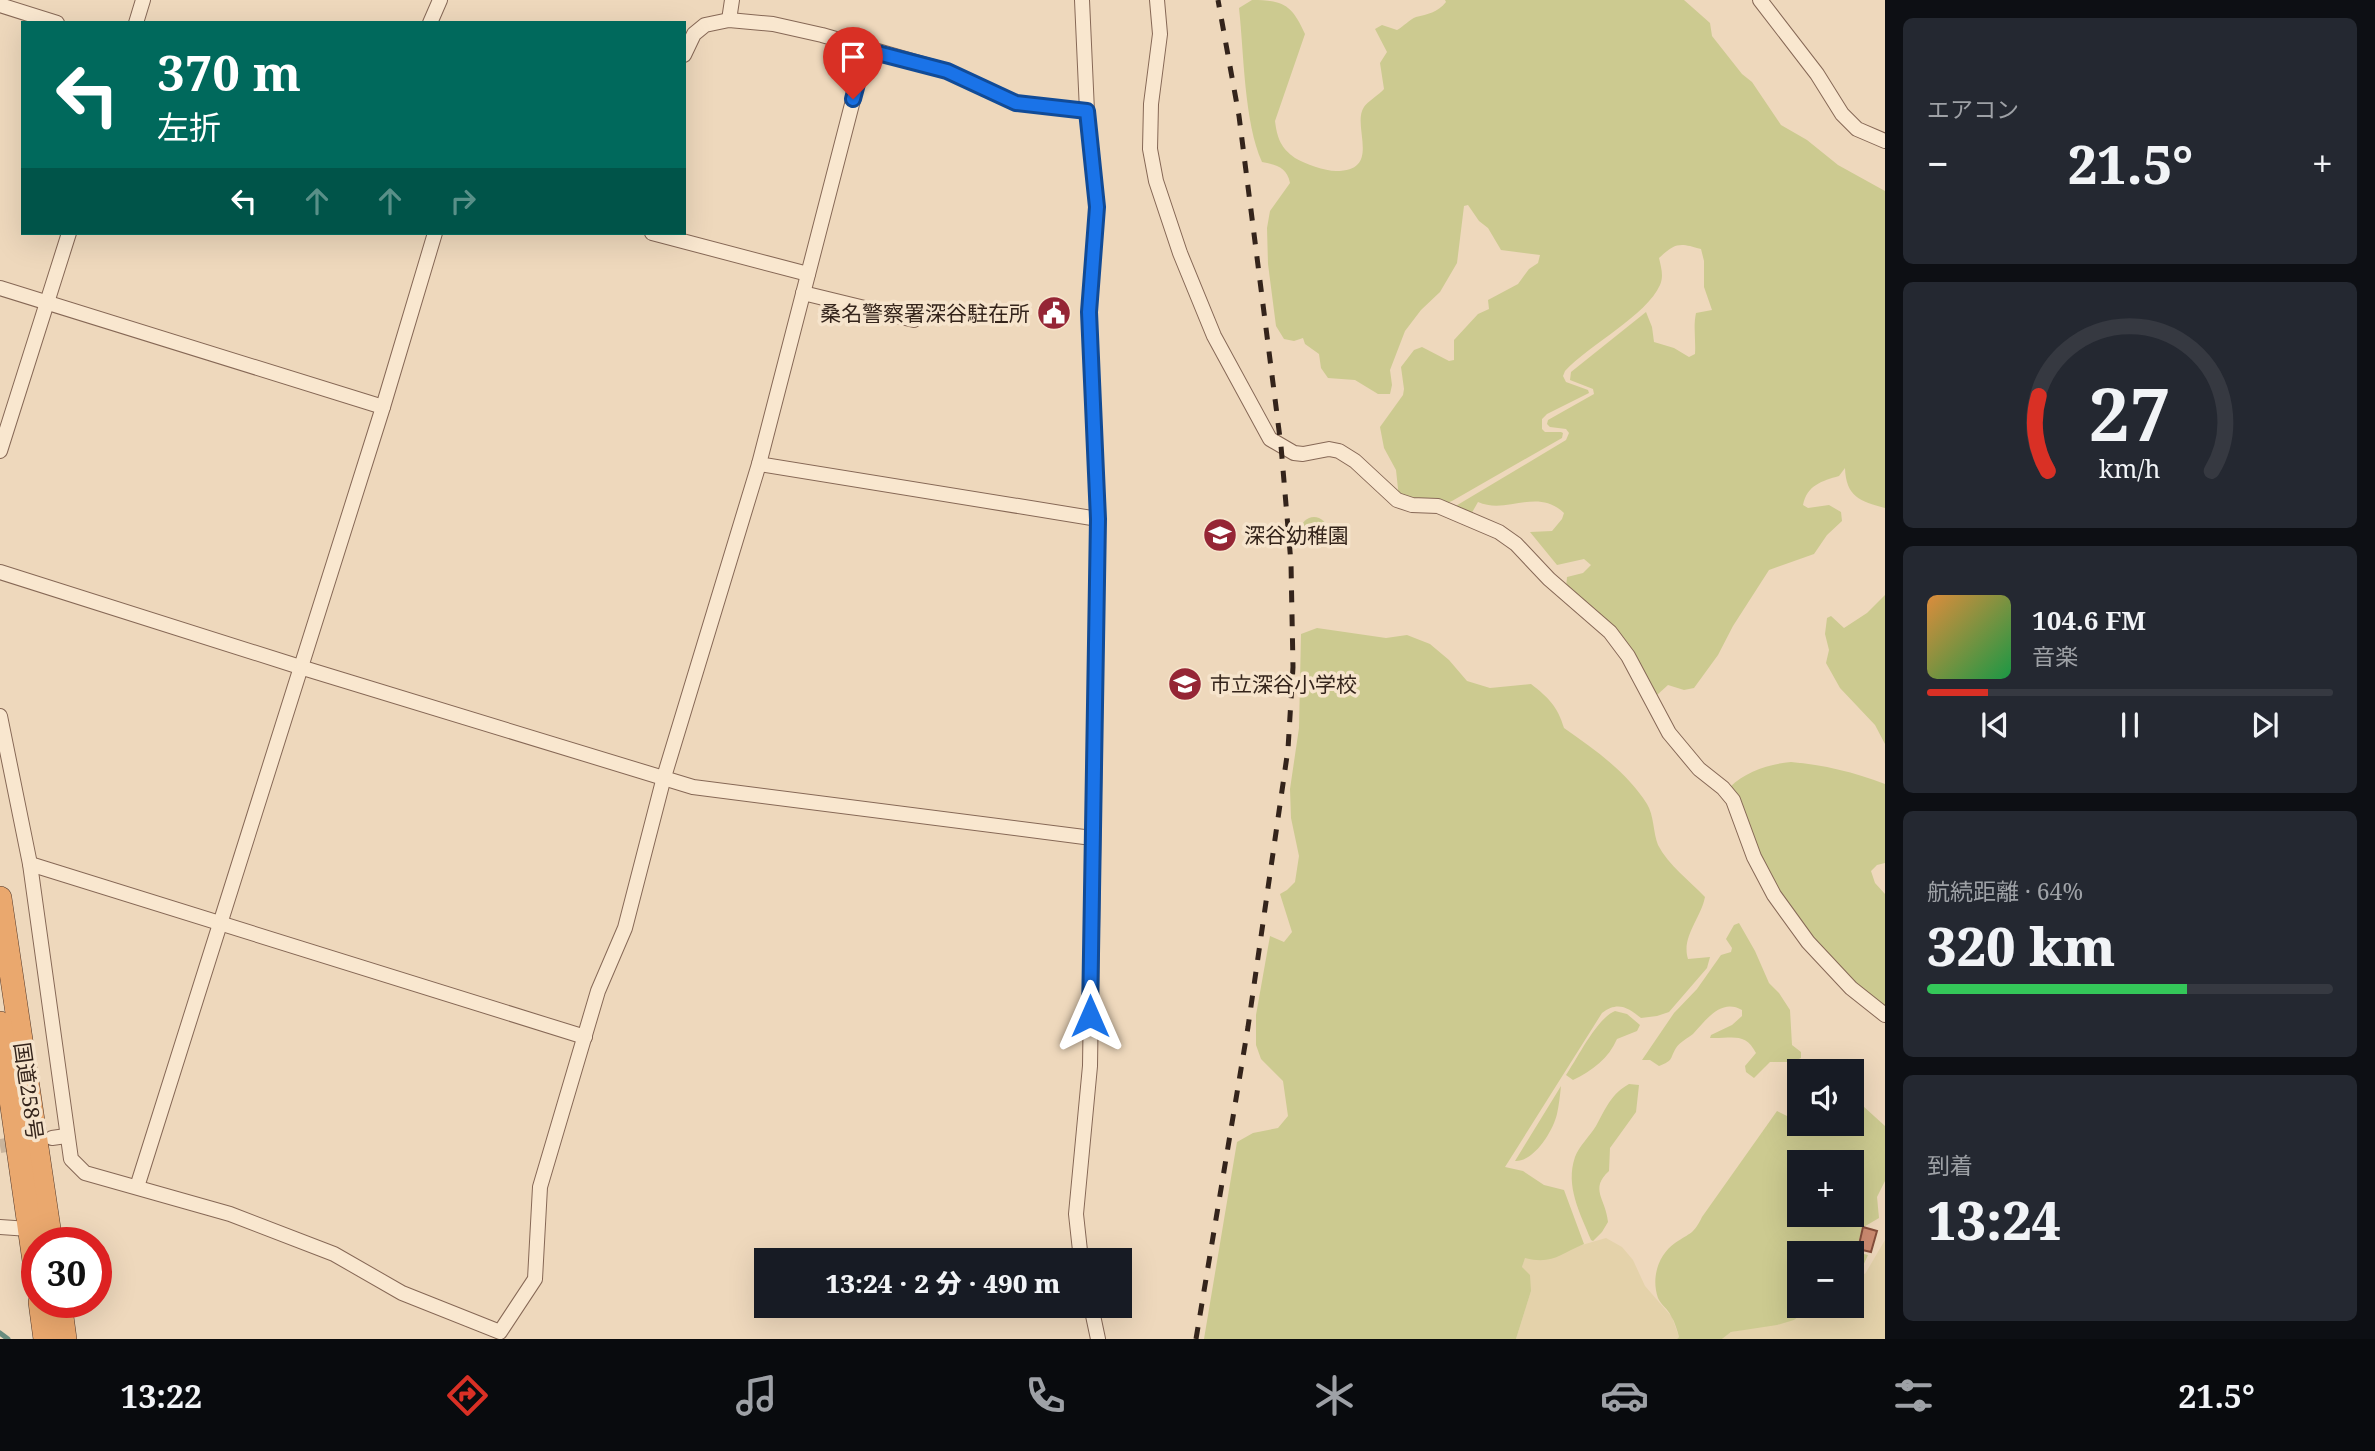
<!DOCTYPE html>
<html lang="ja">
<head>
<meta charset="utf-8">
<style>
  body { margin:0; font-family:"Noto Serif","Noto Sans JP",serif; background:#242831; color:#f1f3f6; height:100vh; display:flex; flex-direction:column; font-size:26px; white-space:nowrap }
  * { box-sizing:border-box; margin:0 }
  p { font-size:23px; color:#9ea1a6 }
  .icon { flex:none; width:38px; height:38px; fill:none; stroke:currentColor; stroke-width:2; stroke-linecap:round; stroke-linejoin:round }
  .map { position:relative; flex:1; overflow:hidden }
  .sheet { display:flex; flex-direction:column; gap:18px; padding:18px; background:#0d0f14; width:490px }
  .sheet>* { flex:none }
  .guide { position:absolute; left:21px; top:21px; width:665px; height:214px; border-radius:0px; box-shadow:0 7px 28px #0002; background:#00695c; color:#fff; overflow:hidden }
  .fabs { position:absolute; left:1787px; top:1059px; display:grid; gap:14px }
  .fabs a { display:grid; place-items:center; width:77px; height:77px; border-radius:0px; background:#171b24; box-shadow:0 7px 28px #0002; font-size:35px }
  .speed { position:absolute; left:21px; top:1227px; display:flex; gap:14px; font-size:35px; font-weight:700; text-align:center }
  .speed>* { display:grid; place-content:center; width:91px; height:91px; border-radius:50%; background:#171b24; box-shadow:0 7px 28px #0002; line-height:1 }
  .speed .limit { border:10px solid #d22; background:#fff; color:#111 }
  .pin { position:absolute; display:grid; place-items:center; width:60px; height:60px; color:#fff; margin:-72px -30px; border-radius:50% 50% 50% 0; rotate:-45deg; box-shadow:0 0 7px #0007 }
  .pin .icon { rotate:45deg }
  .me { position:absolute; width:77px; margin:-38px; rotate:0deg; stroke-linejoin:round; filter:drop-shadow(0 0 5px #0008) }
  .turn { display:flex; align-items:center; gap:24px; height:147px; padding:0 21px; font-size:32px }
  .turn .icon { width:91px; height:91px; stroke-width:2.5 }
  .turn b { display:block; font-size:49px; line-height:60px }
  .lanes { display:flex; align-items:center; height:66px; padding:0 21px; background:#0003; justify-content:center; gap:35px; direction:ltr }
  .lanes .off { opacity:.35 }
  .big { font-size:52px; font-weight:800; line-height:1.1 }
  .sheet .widget { flex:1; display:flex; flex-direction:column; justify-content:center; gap:10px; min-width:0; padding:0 24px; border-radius:10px; background:#242831 }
  .sheet .dial { align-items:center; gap:0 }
  .dial svg { height:182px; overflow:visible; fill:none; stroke:#363941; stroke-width:7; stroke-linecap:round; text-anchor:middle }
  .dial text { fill:#f1f3f6; stroke:none }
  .song { display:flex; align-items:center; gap:21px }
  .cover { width:84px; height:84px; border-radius:10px; background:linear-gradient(135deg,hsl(30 70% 55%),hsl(140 70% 35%)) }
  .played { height:7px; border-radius:4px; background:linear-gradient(90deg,#d93025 15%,#363941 15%) }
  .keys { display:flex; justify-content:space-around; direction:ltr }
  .heat { display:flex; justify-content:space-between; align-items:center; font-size:38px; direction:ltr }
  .charge { height:10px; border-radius:5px; background:linear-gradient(90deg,#34c759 64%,#363941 0) }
  .trip { position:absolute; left:754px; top:1248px; width:378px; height:70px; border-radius:0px; background:#171b24; box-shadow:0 7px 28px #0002; font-weight:800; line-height:70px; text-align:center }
  .tabs { display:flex; height:112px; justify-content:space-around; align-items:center; background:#090b0e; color:#9ea1a6 }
  .tabs .icon { width:49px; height:49px }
  .tabs .active { color:#d93025 }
  .tabs b { font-size:32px; color:#f1f3f6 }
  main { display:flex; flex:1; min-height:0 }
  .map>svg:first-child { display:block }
  .farmland { fill:#e4d2aa }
  .green { fill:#ccca90; fill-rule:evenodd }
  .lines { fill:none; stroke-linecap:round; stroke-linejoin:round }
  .stream { stroke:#688c7e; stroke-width:5 }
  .building { fill:#cd8b71; stroke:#854e3b; stroke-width:2 }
  .minor-tunnel { stroke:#c9b49c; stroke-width:14; stroke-dasharray:14 7; stroke-linecap:butt }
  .minor-casing { stroke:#866856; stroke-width:16 }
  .trunk-casing { stroke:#53382a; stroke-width:24 }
  .minor { stroke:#f9e7cf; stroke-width:14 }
  .trunk { stroke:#eaa86e; stroke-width:23 }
  .rail { stroke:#34241b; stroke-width:5; stroke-dasharray:12 12; stroke-linecap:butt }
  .route-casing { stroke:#114b97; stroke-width:18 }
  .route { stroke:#1a73e8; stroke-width:12 }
  .labels { text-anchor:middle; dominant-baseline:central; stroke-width:7; stroke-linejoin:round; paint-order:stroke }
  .poi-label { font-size:21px; fill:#34241b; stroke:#f6e4cc; text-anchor:start }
  .street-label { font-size:21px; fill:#34241b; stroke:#f6e4cc }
</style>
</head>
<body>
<main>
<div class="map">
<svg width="1885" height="1339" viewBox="0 0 1885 1339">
  <rect width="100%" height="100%" fill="#eed8bc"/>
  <!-- farmland -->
  <g class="farmland">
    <path d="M 1606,1238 L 1622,1247 L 1633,1260 L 1645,1286 L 1672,1317 L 1679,1337 L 1677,1339 L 1516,1339 L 1531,1291 L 1522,1267 L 1525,1257 L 1575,1247 Z"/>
    <path d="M 1885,1240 L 1885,1339 L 1722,1339 L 1731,1332 L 1794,1320 L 1808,1310 L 1852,1306 L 1852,1279 L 1857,1279 L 1860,1272 L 1865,1274 Z"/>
  </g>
  <!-- green -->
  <g class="green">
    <path d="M 1252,0 C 1284,0 1292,5 1305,34 L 1275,121 C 1277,138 1281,148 1295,158 C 1305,164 1325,171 1336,171 C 1383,171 1351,125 1364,107 C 1367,102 1380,94 1384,89 L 1380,63 L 1387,52 L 1375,29 L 1382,25 L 1397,30 C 1403,27 1410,19 1416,17 C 1428,14 1437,13 1446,2 L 1445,0 L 1684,0 L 1710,23 L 1712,36 L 1742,74 L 1752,82 L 1781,125 L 1807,140 L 1838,165 L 1885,191 L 1885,508 C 1860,501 1846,497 1845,468 L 1839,476 C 1822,481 1807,485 1803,505 L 1808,508 L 1829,505 L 1841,512 L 1842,521 L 1827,535 L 1814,554 L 1769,570 L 1733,626 L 1718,655 L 1694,688 L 1684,690 L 1668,685 L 1657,695 L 1650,692 L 1566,588 L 1567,577 L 1583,573 L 1591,565 L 1584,559 L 1557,565 L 1530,532 L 1552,531 L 1562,519 L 1564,513 C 1537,487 1507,515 1478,502 L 1470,516 L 1454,507 L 1566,440 L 1569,433 L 1566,429 L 1550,427 L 1547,424 L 1548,420 L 1594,394 L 1593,389 L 1570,380 L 1571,372 L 1646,312 L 1652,327 L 1654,342 L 1674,348 L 1689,357 L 1695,354 C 1696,340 1693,327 1696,313 L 1712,310 L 1704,287 L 1704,261 L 1701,249 C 1680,243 1676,242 1659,258 C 1661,267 1664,276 1660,285 C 1647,315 1589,345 1565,371 L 1563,376 L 1566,382 L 1588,390 L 1589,393 L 1547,414 L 1542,419 L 1542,429 L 1545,432 L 1561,432 L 1563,433 L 1562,438 L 1452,501 L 1447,503 L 1399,498 L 1396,470 L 1384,448 L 1380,427 L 1403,395 L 1404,389 L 1401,367 L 1414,350 L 1422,347 L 1449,361 L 1454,360 L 1454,340 L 1478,314 L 1489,309 L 1488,300 L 1518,284 L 1529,269 L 1538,263 L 1540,255 L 1501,250 L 1488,228 L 1479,221 L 1468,205 L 1464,206 L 1457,263 L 1440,292 L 1421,310 L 1405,331 L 1390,370 L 1392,385 L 1390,394 L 1378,394 L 1355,380 L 1328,378 L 1321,368 L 1319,354 L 1305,344 L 1303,338 L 1294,341 L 1284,339 L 1276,326 L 1268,264 L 1267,228 L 1270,211 L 1290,183 C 1287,167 1276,165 1262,162 C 1244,122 1244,54 1239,8 Z"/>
    <circle cx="1314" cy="530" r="13"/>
    <path d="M 1885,595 L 1885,744 L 1875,725 L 1840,688 L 1826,663 L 1829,650 L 1825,634 L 1827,618 L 1831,616 L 1844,628 L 1867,613 Z"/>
    <path d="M 1317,628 L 1386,638 L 1407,635 L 1430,644 L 1449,660 L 1467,681 L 1490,688 L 1531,684 C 1548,697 1558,707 1564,728 C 1594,749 1627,772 1647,804 C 1654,815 1653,832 1658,845 C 1668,865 1690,881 1705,897 C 1701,918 1681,937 1688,959 L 1710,957 L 1707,968 L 1669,1012 L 1657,1016 L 1641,1018 C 1628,1007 1617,1001 1602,1013 L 1505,1167 L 1523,1171 L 1544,1185 L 1564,1190 L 1584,1244 C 1560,1254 1552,1265 1525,1258 L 1522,1267 L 1530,1275 L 1531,1291 L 1516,1339 L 1204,1339 L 1237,1142 L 1253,1133 L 1278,1128 L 1288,1116 L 1283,1081 L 1261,1059 L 1256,1045 L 1256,1015 L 1270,936 L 1284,942 L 1292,932 L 1280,894 L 1287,890 L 1295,882 L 1299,856 L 1291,818 L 1290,789 L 1299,728 L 1301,634 Z"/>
    <path d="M 1791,762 C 1824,765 1854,772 1885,784 L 1885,863 L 1877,865 L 1871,871 L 1875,883 L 1885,894 L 1885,1011 L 1853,986 L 1853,979 L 1845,974 L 1777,895 L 1730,787 C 1745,772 1769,764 1791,762 Z"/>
    <path d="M 1739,923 L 1755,951 L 1769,983 L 1779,993 L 1790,1010 L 1792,1045 L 1801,1052 L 1801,1058 L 1791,1062 L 1770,1062 L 1754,1078 L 1746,1072 L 1745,1066 L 1756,1053 C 1745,1031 1731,1039 1710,1038 L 1711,1035 L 1732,1025 L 1742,1016 L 1742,1010 C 1721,998 1706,1020 1693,1034 C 1688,1038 1680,1042 1676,1048 C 1669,1060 1674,1060 1659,1066 L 1650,1060 L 1642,1060 L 1674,1013 L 1697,989 L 1721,955 L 1731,952 L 1732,948 L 1726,939 L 1734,925 Z"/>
    <path d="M 1615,1011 L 1627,1014 L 1640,1025 L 1637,1031 L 1617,1039 C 1609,1058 1592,1071 1573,1080 L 1566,1075 C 1577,1059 1597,1018 1615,1011 Z"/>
    <path d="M 1629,1084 L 1639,1085 L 1636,1112 L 1610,1148 L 1609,1171 C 1589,1189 1606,1199 1608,1222 L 1602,1232 L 1593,1241 L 1591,1240 C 1580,1213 1565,1186 1575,1157 C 1579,1146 1590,1136 1596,1126 C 1606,1108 1611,1094 1629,1084 Z"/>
    <path d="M 1561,1086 C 1560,1095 1559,1105 1557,1114 C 1553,1131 1534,1162 1515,1161 Z"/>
    <path d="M 1852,1088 L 1863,1106 L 1885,1126 L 1885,1181 L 1877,1197 L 1879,1218 L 1862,1228 L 1856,1252 L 1868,1255 L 1857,1279 L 1852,1279 L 1852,1253 L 1799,1253 L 1799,1306 L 1836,1306 L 1808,1310 L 1794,1320 L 1777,1325 L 1731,1332 L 1722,1339 L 1677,1339 L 1679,1337 C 1677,1330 1675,1322 1671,1316 C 1668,1309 1661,1305 1658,1298 C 1651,1278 1658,1255 1675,1243 C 1690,1233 1694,1234 1702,1217 L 1777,1111 L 1789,1117 L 1799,1118 L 1799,1124 L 1852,1124 ZM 1799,1162 L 1852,1162 L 1852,1214 L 1799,1214 Z"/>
  </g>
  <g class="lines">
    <!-- stream -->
    <path class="stream" d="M 0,1333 L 8,1339"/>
  </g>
  <!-- building -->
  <path class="building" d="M 1863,1227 L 1877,1231 L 1871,1252 L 1858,1249 Z"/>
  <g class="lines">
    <!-- minor-tunnel -->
    <path class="minor-tunnel" d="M 0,1146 L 23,1142"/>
    <!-- minor casing -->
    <g class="minor-casing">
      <g id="minor">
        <path d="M 1157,0 L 1160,34 L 1151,104 L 1150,149 L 1156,181 L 1180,253 L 1214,336 L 1270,439 L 1294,453 L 1303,454 L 1329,449 L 1339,451 L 1355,461 L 1397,500 L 1412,505 L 1438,506 L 1499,532 L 1516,544 L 1549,579 L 1610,632 L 1628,656 L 1669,733 L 1699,769 L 1723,788 L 1733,800 L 1754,857 L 1774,895 L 1808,942 L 1851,988 L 1885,1015"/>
        <path d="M 1760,0 L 1817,74 L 1842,114 L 1857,129 L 1885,141"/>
        <path d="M 0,5 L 57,23"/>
        <path d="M 729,20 L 732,0"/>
        <path d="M 136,23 L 143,0"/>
        <path d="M 430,23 L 440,0"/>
        <path d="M 684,55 L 694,34 L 705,25 L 729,20 L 773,24 L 822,35 L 947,71 L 1016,103 L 1087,111"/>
        <path d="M 652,233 L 808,274"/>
        <path d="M 0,288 L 383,407"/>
        <path d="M 803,293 L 914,320"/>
        <path d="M 0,451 L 69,233"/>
        <path d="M 759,464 L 1098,519"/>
        <path d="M 0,572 L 300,667 L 693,787 L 1092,838"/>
        <path d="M 0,716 L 30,864 L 71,1159 L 85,1173 L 230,1214 L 334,1254 L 402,1293 L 500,1332 L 535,1279 L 540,1187 L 598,991 L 625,928 L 664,777 L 759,464 L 866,50"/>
        <path d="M 30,864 L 585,1037"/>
        <path d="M 52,1138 L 66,1136"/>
        <path d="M 137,1187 L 383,407 L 435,233"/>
        <path d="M 0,1227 L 29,1229"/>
        <path d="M 1081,1260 L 1076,1214 L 1090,1066 L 1098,519 L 1089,312 L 1097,207 L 1087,111 L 1082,0"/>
        <path d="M 1091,1306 L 1098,1339"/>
      </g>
    </g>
    <!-- trunk casing -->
    <g class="trunk-casing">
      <g id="trunk">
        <path d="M 0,898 L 51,1242"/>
        <path d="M 0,1023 L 37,1282"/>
        <path d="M 40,1302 L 45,1339"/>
        <path d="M 60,1302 L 65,1339"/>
      </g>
    </g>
    <!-- minor -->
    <use href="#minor" class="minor"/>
    <!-- trunk -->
    <use href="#trunk" class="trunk"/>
    <!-- rail -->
    <path class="rail" d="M 1196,1339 L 1248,1027 L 1288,749 L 1293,667 L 1291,563 L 1281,446 L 1239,116 L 1218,0"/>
  </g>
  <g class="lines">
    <!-- route casing -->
    <g class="route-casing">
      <path id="route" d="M 853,99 L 866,50 L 947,71 L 1016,103 L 1087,111 L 1097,207 L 1089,312 L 1098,519 L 1090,1016"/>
    </g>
    <!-- route -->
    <use href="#route" class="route"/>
  </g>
  <!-- icons -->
  <defs>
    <g id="civic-disc" transform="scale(1.75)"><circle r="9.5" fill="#952535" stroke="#f6e4cc"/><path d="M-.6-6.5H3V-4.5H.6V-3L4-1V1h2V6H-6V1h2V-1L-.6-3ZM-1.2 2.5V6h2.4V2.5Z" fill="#fff"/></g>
    <g id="school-disc" transform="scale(1.75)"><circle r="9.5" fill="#952535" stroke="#f6e4cc"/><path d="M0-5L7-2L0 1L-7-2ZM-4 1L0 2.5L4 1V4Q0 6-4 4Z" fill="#fff"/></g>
  </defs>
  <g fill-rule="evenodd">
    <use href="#civic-disc" x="1054" y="313"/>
    <use href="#school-disc" x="1220" y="535"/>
    <use href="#school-disc" x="1185" y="684"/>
  </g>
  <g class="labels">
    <!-- poi labels -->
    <g class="poi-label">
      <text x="1030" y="313" text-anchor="end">桑名警察署深谷駐在所</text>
      <text x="1244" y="535">深谷幼稚園</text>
      <text x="1210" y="684">市立深谷小学校</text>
    </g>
    <!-- street labels -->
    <g class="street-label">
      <text transform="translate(29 1091) rotate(82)">国道258号</text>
    </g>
  </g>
</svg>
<div class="fabs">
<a><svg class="icon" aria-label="sound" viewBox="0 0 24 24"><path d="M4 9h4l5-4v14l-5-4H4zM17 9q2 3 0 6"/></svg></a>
<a>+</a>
<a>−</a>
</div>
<div class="speed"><div class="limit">30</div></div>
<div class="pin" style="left:853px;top:99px;background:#d93025"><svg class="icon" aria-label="arrive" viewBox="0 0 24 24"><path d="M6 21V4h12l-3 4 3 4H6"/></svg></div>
<svg class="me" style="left:1090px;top:1016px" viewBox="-20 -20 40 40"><path d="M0-17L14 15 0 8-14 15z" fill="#1a73e8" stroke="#fff" stroke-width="4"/></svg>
<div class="trip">13:24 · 2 分 · 490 m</div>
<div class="guide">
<div class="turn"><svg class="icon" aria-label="left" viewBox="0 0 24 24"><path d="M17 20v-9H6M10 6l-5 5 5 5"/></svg><div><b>370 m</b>左折</div></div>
<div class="lanes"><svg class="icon" aria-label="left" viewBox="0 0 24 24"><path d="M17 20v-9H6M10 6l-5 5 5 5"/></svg><svg class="icon off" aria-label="ahead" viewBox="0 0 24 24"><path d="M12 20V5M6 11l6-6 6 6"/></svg><svg class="icon off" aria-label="ahead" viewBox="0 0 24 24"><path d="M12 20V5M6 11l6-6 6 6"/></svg><svg class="icon off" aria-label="right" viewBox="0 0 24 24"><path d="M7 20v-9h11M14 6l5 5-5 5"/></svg></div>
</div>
</div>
<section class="sheet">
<div class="widget"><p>エアコン</p>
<div class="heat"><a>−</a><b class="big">21.5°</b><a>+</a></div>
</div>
<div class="widget dial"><svg viewBox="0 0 100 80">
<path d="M14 69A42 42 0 1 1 86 69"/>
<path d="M14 69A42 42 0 0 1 10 36" stroke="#d93025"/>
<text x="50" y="56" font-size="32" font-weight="700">27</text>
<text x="50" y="72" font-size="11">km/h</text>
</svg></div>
<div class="widget">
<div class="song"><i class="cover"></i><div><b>104.6 FM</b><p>音楽</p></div></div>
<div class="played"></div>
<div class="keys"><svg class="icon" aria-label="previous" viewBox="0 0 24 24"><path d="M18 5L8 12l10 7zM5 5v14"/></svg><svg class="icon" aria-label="pause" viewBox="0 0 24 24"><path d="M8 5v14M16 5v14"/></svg><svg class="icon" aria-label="next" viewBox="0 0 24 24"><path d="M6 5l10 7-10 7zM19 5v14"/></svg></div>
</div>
<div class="widget"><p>航続距離 · 64%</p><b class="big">320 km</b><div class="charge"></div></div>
<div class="widget"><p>到着</p><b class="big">13:24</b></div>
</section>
</main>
<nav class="tabs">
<b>13:22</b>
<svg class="icon active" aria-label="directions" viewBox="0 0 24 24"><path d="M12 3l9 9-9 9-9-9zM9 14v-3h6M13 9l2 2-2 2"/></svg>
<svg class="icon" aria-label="music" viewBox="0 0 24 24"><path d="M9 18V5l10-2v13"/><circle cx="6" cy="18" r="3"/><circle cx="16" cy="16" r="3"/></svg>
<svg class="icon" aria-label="phone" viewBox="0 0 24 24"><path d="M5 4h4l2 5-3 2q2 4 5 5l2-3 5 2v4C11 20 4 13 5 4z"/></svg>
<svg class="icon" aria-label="climate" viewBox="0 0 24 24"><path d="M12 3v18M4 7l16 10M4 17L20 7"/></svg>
<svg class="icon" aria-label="car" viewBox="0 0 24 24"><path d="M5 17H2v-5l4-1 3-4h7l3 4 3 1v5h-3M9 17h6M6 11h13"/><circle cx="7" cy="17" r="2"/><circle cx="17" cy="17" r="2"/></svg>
<svg class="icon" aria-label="filters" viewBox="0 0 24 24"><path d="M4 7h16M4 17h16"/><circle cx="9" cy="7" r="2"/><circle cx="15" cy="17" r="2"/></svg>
<b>21.5°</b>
</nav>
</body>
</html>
